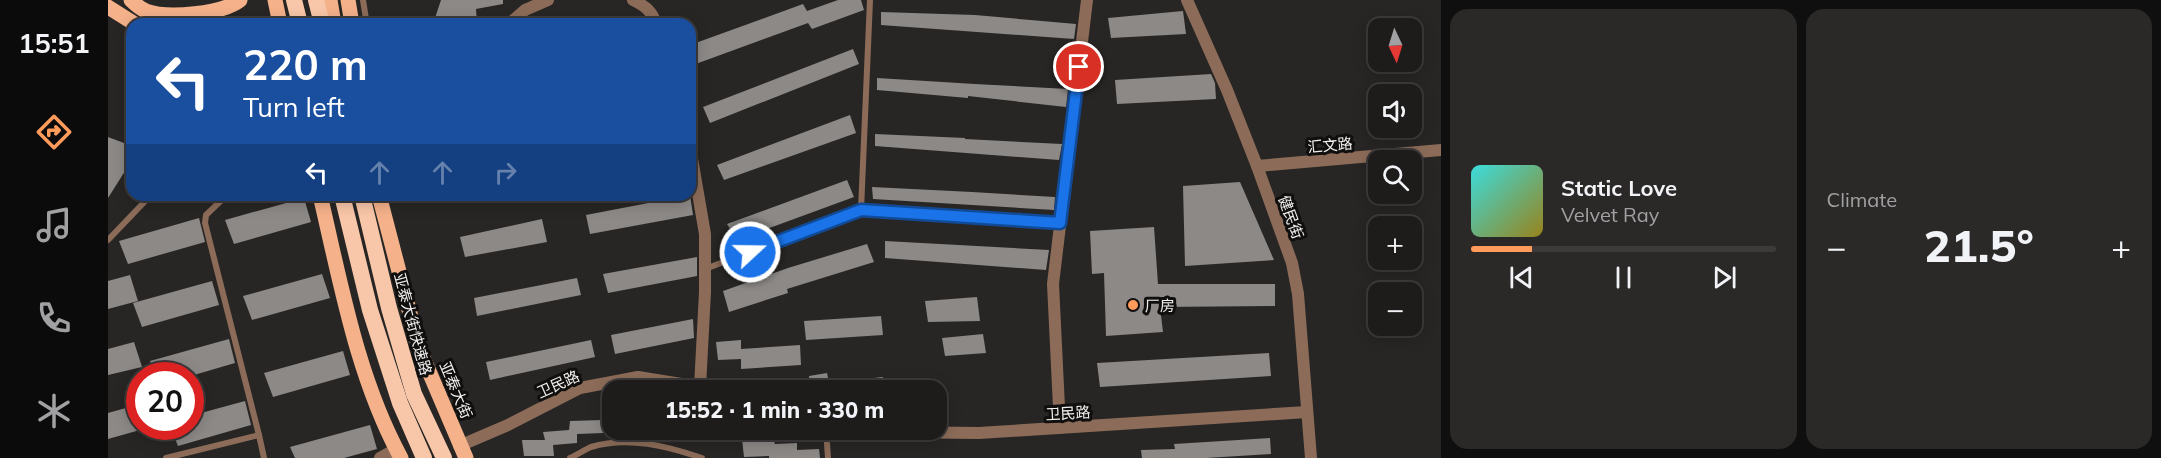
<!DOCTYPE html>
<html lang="en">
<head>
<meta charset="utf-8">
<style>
  body { margin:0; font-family:Mulish,"Noto Sans SC",sans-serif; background:#2b2928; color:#f1f3f6; height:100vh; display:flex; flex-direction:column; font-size:22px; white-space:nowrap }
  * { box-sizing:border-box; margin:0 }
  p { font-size:20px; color:#a1a1a3 }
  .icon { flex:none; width:33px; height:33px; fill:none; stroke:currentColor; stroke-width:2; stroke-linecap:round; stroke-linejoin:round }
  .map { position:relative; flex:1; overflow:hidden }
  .drawer { display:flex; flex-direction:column; gap:9px; padding:9px; background:#100f0f; width:720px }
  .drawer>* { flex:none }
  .guide { position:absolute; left:18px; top:18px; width:570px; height:183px; border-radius:18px; box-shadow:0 3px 15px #0003,0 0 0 2px #3c3a3a; background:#1a4fa0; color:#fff; overflow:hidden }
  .needle { width:39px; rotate:176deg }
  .buttons { position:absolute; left:1260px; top:18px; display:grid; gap:12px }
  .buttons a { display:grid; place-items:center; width:54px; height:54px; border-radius:12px; background:#1e1c1b; box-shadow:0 3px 15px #0003,0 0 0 2px #3c3a3a; font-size:30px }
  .speed { position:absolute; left:18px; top:362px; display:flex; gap:12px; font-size:30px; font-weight:700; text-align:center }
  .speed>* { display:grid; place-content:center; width:78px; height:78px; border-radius:50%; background:#1e1c1b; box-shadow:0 3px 15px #0003,0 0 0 2px #3c3a3a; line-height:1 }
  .speed .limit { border:9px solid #d22; background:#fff; color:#111 }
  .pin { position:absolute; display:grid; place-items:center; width:51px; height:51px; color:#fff; margin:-26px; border:3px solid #fff; border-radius:50%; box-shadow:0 2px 6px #0007 }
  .me { position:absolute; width:66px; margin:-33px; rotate:69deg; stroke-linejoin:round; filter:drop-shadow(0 0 4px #0008) }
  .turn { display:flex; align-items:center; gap:21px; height:126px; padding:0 18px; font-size:27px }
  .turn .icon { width:78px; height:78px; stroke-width:2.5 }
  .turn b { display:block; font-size:42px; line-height:51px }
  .lanes { display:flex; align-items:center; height:57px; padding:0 18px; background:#0003; justify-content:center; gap:30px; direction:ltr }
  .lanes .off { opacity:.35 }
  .big { font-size:45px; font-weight:800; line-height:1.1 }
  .drawer .tile { flex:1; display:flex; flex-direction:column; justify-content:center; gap:9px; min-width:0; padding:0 21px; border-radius:18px; background:#2b2928 }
  .song { display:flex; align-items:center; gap:18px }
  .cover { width:72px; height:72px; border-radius:9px; background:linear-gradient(135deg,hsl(180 70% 55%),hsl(50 70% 35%)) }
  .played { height:6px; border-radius:3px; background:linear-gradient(90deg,#ff9b5b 20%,#3c3a3a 20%) }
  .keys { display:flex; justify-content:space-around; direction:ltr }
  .heat { display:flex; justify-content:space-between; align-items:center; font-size:33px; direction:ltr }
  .drawer .tiles { flex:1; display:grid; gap:9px; grid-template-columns:repeat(2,1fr) }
  .trip { position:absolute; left:494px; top:380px; width:345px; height:60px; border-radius:18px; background:#1e1c1b; box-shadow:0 3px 15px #0003,0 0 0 2px #3c3a3a; font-weight:800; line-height:60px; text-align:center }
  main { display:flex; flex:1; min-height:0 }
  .dock { display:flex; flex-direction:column; width:108px; justify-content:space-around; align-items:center; background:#0c0b0b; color:#a1a1a3 }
  .dock .icon { width:42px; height:42px }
  .dock .active { color:#ff9b5b }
  .dock b { font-size:27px; color:#f1f3f6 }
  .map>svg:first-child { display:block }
  .building { fill:#8c8987 }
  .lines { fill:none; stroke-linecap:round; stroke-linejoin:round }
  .service { stroke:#8c6c59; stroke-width:6 }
  .minor { stroke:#8c6c59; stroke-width:12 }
  .tertiary { stroke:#8c6c59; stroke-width:12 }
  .primary { stroke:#f4b18a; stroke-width:15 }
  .trunk { stroke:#f8c6a8; stroke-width:16 }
  .route-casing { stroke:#114b97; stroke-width:15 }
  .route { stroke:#1a73e8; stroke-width:10 }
  .poi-dot { fill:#ff9b5b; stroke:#100f0e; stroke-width:2 }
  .labels { text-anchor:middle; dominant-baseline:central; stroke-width:6; stroke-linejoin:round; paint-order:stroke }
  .street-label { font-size:15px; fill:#f1f0ef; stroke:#100f0e }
  .poi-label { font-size:15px; fill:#f1f0ef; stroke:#100f0e; text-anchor:start }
</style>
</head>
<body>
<main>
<nav class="dock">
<b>15:51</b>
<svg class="icon active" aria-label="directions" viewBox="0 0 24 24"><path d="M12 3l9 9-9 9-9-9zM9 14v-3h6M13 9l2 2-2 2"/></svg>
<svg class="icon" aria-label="music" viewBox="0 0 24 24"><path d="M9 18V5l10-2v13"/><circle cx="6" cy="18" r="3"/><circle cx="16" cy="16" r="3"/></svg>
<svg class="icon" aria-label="phone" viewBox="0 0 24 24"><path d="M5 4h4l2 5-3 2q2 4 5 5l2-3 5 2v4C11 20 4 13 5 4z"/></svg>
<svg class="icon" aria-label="climate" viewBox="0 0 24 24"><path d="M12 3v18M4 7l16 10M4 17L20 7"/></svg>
</nav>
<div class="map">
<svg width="1333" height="458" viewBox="0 0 1333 458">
  <rect width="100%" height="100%" fill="#282624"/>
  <!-- building -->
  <g class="building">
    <path d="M 333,0 L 395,0 L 395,4 L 368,9 L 369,24 L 325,24 Z"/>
    <path d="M 730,0 L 753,0 L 756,10 L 704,29 L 700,23 L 585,65 L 582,59 L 582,45 L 695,4 L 699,11 Z"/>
    <path d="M 1075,11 L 1078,34 L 1003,38 L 1000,18 Z"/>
    <path d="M 773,12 L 867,15 L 968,24 L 966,39 L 773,25 Z"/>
    <path d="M 745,49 L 751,64 L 602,123 L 595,107 Z"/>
    <path d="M 1103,74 L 1107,83 L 1108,99 L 1009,104 L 1007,80 Z"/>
    <path d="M 769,78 L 867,84 L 960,89 L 958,107 L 860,96 L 860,98 L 769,90 Z"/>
    <path d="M 742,115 L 748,133 L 616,180 L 609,165 Z"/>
    <path d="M 767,134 L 857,138 L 857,139 L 954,144 L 951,160 L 767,146 Z"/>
    <path d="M 0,137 L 24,146 L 24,160 L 0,198 Z"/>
    <path d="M 739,180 L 746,197 L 629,240 L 619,224 Z"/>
    <path d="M 1132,182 L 1166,260 L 1077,266 L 1075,186 Z"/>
    <path d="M 764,187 L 864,192 L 947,197 L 946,210 L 765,199 Z"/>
    <path d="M 582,195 L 585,215 L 482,234 L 478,215 Z"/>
    <path d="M 196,198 L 203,222 L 126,244 L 117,220 Z"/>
    <path d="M 91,218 L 97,242 L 20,264 L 11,241 Z"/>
    <path d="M 434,219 L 439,242 L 357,257 L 352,237 Z"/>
    <path d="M 1046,227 L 1050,284 L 1167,284 L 1167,306 L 1052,307 L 1055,332 L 998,336 L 996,273 L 984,274 L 982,231 Z"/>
    <path d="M 777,241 L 941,250 L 938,270 L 777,258 Z"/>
    <path d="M 759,244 L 766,262 L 679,289 L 680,293 L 621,312 L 615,291 L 680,268 Z"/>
    <path d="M 589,257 L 589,276 L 500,293 L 495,274 Z"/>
    <path d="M 214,274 L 222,298 L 144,320 L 135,296 Z"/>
    <path d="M 22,275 L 30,301 L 0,309 L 0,281 Z"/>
    <path d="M 469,278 L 473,295 L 369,316 L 366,298 Z"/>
    <path d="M 104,281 L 111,305 L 34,327 L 25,303 Z"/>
    <path d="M 869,297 L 872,321 L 820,322 L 817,301 Z"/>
    <path d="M 773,316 L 775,335 L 698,340 L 696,321 Z"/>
    <path d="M 585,319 L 586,338 L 507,354 L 503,335 Z"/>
    <path d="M 875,334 L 878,353 L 837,356 L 834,338 Z"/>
    <path d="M 121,339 L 127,363 L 86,375 L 47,375 L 42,361 Z"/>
    <path d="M 483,340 L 487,357 L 382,380 L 378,362 Z"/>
    <path d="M 633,340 L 633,349 L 692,345 L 693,365 L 633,369 L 633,359 L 610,360 L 608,342 Z"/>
    <path d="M 26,342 L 34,367 L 0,375 L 0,349 Z"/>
    <path d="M 235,351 L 242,375 L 165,397 L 156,373 Z"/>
    <path d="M 1161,353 L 1163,376 L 992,387 L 989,363 Z"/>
    <path d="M 719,373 L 721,383 L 775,377 L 777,390 L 702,390 L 701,376 Z"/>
    <path d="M 137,401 L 143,425 L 70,446 L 62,426 L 82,426 L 82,416 Z"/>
    <path d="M 32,404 L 32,430 L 0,439 L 0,413 Z"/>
    <path d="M 495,420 L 496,433 L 469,434 L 469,443 L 445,445 L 446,456 L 416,456 L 414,440 L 437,440 L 435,432 L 461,430 L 462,421 Z"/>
    <path d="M 262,425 L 269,449 L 236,458 L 187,458 L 182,447 Z"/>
    <path d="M 665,438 L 667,444 L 689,443 L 689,450 L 711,449 L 712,458 L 661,458 L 661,456 L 636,457 L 634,439 Z"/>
    <path d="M 1162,438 L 1163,454 L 1098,458 L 1034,458 L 1033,450 L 1067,449 L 1066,444 Z"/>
  </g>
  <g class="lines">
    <!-- service -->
    <g class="service">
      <path d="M 255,0 L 258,19 L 261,24"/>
      <path d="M 24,171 L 20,179 L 24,181"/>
      <path d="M 119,195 L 98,215 L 97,223 L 151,435"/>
      <path d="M 753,210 L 762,0"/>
      <path d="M 0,240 L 43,195"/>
      <path d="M 597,269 L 753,210 L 952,223"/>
      <path d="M 718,429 L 720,458"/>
      <path d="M 58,458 L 151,435 L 156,458"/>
      <path d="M 462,458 C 469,455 476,450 483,447 C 520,436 559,446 594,458"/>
    </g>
    <!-- minor -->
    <g class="minor">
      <path d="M 525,0 C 537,6 544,11 548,24"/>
      <path d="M 401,24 L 417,10 L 440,0"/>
      <path d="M 582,147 L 597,234 L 597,292 L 592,387"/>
      <path d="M 952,428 L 945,284 L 979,0"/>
    </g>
    <!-- tertiary -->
    <g class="tertiary">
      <path d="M 1079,0 L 1119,90 L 1149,166 L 1184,263 L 1190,294 L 1203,458"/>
      <path d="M 1149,166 L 1333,150"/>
      <path d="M 723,429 L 780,432 L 871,433 L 1199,412"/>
      <path d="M 351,446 L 400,425 L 472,388 L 530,377 L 592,387 L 602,390"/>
      <path d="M 272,458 L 288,449"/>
    </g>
    <!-- primary -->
    <g class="primary">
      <path d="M 23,0 C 27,4 33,9 38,11 C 60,19 114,14 132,0"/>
      <path d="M 167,0 L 172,24"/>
      <path d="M 222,0 L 226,24"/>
      <path d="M 240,0 L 244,24"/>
      <path d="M 0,7 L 27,24"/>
      <path d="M 212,195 C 233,284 249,377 293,458"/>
      <path d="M 271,195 L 311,348 L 358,458"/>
    </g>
    <!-- trunk -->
    <g class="trunk">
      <path d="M 186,0 L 192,24"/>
      <path d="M 208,0 L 214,24"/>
      <path d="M 234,195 L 262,310 L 292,403 L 316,458"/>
      <path d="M 254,195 L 281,308 L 306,394 L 336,458"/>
    </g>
  </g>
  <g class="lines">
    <!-- route casing -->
    <g class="route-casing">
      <path id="route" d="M 642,252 L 753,210 L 952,223 L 971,67"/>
    </g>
    <!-- route -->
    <use href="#route" class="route"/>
  </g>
  <!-- markers -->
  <circle class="poi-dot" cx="1025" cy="305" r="6"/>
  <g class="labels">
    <!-- street labels -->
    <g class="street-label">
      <text transform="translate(1222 145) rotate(-5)">汇文路</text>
      <text transform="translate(1183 217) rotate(70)">健民街</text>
      <text transform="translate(305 324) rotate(75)">亚泰大街快速路</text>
      <text transform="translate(450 384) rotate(-24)">卫民路</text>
      <text transform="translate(348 390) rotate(67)">亚泰大街</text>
      <text transform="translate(960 413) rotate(-3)">卫民路</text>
    </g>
    <!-- poi labels -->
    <g class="poi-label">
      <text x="1037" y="305">厂房</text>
    </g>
  </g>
</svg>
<div class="buttons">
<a><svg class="needle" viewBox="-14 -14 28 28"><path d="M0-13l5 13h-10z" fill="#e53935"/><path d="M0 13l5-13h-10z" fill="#a1a1a3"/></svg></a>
<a><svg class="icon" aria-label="sound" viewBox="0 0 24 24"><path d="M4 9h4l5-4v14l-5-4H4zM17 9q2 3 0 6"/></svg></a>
<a><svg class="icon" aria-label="search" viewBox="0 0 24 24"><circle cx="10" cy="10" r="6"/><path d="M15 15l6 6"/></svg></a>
<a>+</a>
<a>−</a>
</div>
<div class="speed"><div class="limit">20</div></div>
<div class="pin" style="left:971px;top:67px;background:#d93025"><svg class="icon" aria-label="arrive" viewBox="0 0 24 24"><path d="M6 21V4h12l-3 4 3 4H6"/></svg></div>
<svg class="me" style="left:642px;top:252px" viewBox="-20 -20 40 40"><circle r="17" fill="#1a73e8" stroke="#fff" stroke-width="3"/><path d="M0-11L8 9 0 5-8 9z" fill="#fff"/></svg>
<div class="trip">15:52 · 1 min · 330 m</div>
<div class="guide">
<div class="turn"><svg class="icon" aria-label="left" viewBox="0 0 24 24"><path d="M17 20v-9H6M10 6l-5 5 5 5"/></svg><div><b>220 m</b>Turn left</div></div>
<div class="lanes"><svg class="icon" aria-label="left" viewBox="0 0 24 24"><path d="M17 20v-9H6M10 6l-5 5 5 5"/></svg><svg class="icon off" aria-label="ahead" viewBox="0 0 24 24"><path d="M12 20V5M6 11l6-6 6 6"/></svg><svg class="icon off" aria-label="ahead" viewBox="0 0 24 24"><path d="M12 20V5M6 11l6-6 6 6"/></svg><svg class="icon off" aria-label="right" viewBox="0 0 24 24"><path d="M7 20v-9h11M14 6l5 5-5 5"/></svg></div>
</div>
</div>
<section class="drawer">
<div class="tiles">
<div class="tile">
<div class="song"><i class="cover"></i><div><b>Static Love</b><p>Velvet Ray</p></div></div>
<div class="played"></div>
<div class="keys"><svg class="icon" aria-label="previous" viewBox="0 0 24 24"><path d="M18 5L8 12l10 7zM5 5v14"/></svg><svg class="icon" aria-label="pause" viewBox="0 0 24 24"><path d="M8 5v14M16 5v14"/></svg><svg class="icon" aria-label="next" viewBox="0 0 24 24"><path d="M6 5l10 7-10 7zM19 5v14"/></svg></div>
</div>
<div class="tile"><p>Climate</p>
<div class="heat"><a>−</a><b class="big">21.5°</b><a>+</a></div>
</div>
</div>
</section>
</main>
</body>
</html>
